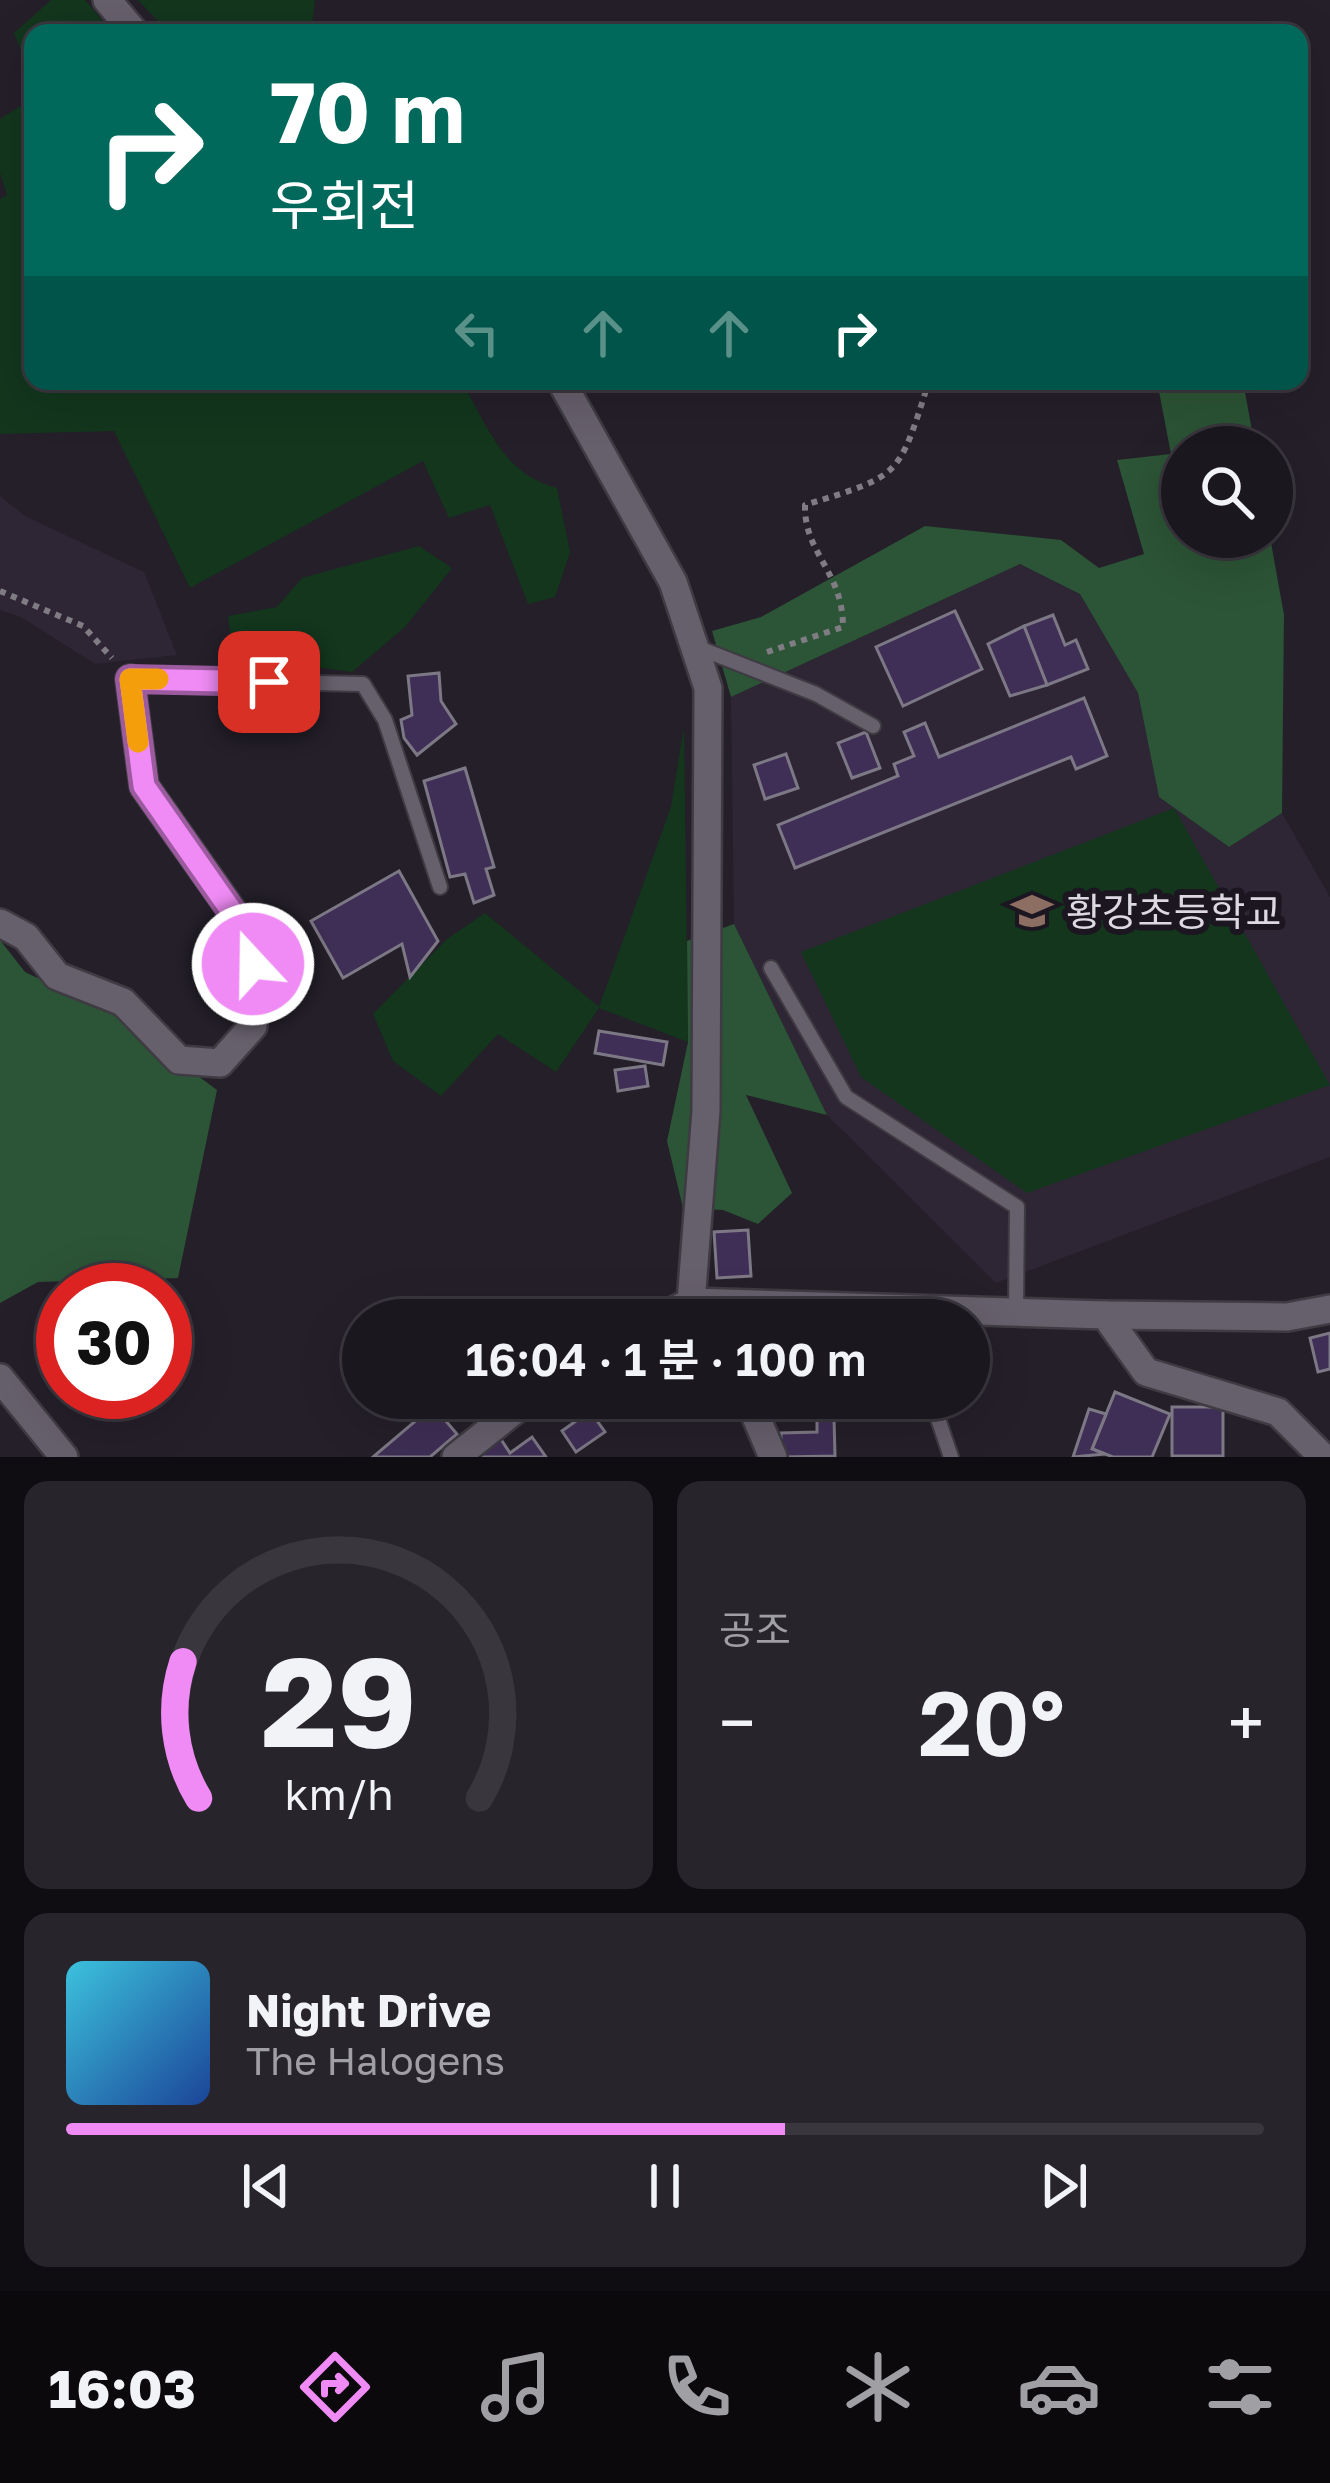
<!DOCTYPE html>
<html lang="ko">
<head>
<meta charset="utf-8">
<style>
  body { margin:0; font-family:"Golos Text","Noto Sans KR",sans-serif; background:#28242c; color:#f1f3f6; height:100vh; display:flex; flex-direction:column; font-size:45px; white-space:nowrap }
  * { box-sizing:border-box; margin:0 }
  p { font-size:39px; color:#a09fa4 }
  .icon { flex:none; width:66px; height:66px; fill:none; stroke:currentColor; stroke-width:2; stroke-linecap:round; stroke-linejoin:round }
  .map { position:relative; height:1457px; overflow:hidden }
  .drawer { display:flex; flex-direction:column; gap:24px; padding:24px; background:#0f0d11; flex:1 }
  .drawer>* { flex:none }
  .banner { position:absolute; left:24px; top:24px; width:1284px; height:366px; border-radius:24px; box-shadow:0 12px 48px #0002,0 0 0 3px #39363d; background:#00695c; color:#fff; overflow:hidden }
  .controls { position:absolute; left:1161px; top:426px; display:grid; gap:24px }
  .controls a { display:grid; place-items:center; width:132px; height:132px; border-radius:50%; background:#1b171f; box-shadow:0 12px 48px #0002,0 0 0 3px #39363d; font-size:60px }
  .speed { position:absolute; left:36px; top:1263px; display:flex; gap:24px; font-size:60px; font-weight:700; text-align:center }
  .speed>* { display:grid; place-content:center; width:156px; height:156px; border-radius:50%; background:#1b171f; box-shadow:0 12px 48px #0002,0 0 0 3px #39363d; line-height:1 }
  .speed .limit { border:18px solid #d22; background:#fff; color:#111 }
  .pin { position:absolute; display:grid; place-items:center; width:102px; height:102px; color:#fff; margin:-51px; border-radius:24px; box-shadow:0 6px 18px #0006 }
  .me { position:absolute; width:132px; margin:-66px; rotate:339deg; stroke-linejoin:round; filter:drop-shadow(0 0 9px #0008) }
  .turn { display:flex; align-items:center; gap:42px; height:252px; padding:0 48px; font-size:54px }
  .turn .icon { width:156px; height:156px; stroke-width:2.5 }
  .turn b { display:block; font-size:84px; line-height:102px }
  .lanes { display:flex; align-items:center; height:114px; padding:0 48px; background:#0003; justify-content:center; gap:60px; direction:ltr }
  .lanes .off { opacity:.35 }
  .big { font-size:90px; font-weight:600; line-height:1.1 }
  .drawer .tile { flex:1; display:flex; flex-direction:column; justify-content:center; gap:18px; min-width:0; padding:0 42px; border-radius:24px; background:#28242c }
  .drawer .dial { align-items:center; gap:0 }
  .dial svg { height:312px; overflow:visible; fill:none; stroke:#39363d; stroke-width:7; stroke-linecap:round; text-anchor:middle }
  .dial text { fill:#f1f3f6; stroke:none }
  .song { display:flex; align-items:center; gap:36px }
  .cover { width:144px; height:144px; border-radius:18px; background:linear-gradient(135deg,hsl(190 70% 55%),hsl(220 70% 35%)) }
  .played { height:12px; border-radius:6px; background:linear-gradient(90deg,#f08bf5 60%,#39363d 60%) }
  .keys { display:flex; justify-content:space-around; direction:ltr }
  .heat { display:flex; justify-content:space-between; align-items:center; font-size:66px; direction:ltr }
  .drawer .tiles { flex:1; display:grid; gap:24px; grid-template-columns:1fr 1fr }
  .tile:last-child { grid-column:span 2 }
  .trip { position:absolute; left:342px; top:1299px; width:648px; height:120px; border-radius:60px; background:#1b171f; box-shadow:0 12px 48px #0002,0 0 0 3px #39363d; font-weight:600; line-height:120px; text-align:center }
  .tab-bar { display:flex; height:192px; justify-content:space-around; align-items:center; background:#0b090c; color:#a09fa4 }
  .tab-bar .icon { width:84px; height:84px }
  .tab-bar .on { color:#f08bf5 }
  .tab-bar b { font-size:54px; color:#f1f3f6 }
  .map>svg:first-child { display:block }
  .built { fill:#2e2535 }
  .green { fill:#13361d }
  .forest { fill:#2c5436 }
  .building { fill:#3f2e55; stroke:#7d7885; stroke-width:3 }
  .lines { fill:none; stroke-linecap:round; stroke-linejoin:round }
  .lane-casing { stroke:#3f3b43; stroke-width:18 }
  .street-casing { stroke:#3f3b43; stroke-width:32 }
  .path { stroke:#807c84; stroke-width:6; stroke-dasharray:6 6; stroke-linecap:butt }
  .lane { stroke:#665f6c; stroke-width:14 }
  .street { stroke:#665f6c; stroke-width:27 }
  .route-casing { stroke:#9c5a9f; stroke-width:30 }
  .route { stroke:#f08bf5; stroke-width:21 }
  .slow { stroke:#f59e0b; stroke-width:21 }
  .labels { text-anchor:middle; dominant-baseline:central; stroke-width:12; stroke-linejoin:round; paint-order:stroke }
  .poi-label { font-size:39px; fill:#dcd9e0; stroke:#1b1620; text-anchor:start }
</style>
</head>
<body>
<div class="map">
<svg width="1330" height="1457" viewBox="0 0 1330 1457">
  <rect width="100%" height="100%" fill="#241f29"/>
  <!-- built -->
  <g class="built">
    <path d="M 0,496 L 25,516 L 144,572 L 177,655 L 95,664 L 21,617 L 0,610 Z"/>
    <path d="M 1020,564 L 1080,594 L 1138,693 L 1159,797 L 1229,847 L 1282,813 L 1330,897 L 1330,1157 L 996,1283 L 827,1115 L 734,924 L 731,697 Z"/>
  </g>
  <!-- green -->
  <g class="green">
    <path d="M 51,0 L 85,0 L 113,33 L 33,33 L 33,79 L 14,33 Z"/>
    <path d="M 138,0 L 315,0 L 311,33 L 169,33 Z"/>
    <path d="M 33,98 L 33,381 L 461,381 C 489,428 502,473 557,488 L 570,552 L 555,597 L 528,604 L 490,505 L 449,518 L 423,461 L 190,588 L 114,431 L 0,434 L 0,199 L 7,195 L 0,173 L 0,119 Z"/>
    <path d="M 419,546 L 452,568 L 405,627 L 352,672 L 233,656 L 228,616 L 277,607 L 302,578 Z"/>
    <path d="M 684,726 L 688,1042 L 599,1008 L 556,1072 L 498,1034 L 441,1096 L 393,1061 L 373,1014 L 447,939 L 485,913 L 599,1007 L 671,807 Z"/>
    <path d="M 1174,808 L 1330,1085 L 1027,1193 L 861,1077 L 801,952 Z"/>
  </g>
  <!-- forest -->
  <g class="forest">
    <path d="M 1157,381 L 1243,381 L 1255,447 L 1182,447 L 1182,537 L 1270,537 L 1284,615 L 1282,813 L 1229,847 L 1159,797 L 1138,693 L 1080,594 L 1020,564 L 731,697 L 712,631 L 761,617 L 925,526 L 1061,540 L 1099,568 L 1144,554 L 1117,460 L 1171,454 Z"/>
    <path d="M 734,924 L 827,1115 L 746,1095 L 792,1193 L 758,1224 L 723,1210 L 683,1208 L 667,1141 L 688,1042 L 687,941 Z"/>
    <path d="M 0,940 L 25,972 L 116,1015 L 217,1090 L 178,1278 L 38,1282 L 0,1303 Z"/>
  </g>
  <!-- building -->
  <g class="building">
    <path d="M 955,611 L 982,669 L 903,706 L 876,647 Z"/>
    <path d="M 1053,615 L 1065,645 L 1076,640 L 1088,669 L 1047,685 L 1024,626 Z"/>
    <path d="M 1024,626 L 1047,685 L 1010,696 L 988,644 Z"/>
    <path d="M 439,673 L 441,701 L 456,724 L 417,755 L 404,738 L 401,720 L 412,715 L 408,676 Z"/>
    <path d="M 1084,698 L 1107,756 L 1076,769 L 1071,757 L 795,868 L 778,825 L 898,776 L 894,764 L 914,756 L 904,732 L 925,723 L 939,757 Z"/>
    <path d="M 866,732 L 880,768 L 852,778 L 838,743 Z"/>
    <path d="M 786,754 L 798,788 L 765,799 L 754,765 Z"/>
    <path d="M 465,768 L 494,867 L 486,869 L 494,895 L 474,903 L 465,874 L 450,877 L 424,781 Z"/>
    <path d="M 399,871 L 438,941 L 410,977 L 402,944 L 343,978 L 311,921 Z"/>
    <path d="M 599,1031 L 667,1042 L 663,1065 L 595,1053 Z"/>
    <path d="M 645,1066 L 648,1086 L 618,1091 L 615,1070 Z"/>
    <path d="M 748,1230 L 751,1276 L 717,1278 L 714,1232 Z"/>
    <path d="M 1330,1333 L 1330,1369 L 1318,1372 L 1310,1338 Z"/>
    <path d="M 1115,1392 L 1170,1414 L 1152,1457 L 1113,1457 L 1092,1449 Z"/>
    <path d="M 433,1406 L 457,1434 L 430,1457 L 373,1457 Z"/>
    <rect x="1172" y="1407" width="51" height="49"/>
    <path d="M 1089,1409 L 1106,1414 L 1092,1449 L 1105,1454 L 1073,1457 Z"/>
    <path d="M 590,1411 L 605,1432 L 576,1452 L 562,1431 Z"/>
    <path d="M 817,1418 L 834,1418 L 835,1456 L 781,1457 L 781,1433 L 817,1432 Z"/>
    <path d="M 532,1437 L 546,1457 L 475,1457 L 500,1438 L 510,1453 Z"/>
  </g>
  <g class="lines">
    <!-- lane casing -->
    <g class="lane-casing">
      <g id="lane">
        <path d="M 694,646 L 816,694 L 873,726"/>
        <path d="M 130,679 L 363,684 L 385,720 L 440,887"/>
        <path d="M 771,968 L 846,1097 L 1017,1207 L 1016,1312"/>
        <path d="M 931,1398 L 951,1457"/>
      </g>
    </g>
    <!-- street casing -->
    <g class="street-casing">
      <g id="street">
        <path d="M 107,0 L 135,33"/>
        <path d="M 561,381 L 673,582 L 708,688 L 706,1111 L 691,1302 L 702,1320"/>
        <path d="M 0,923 L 26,937 L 57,976 L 123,1002 L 179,1060 L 220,1063 L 253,1026 L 253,965 L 235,915 L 144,786 L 130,679"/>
        <path d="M 1105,1315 L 1287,1317 L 1330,1309"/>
        <path d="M 656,1320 L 691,1302 L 1105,1315 L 1146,1372 L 1278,1412 L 1323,1457"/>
        <path d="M 0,1378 L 64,1457"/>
        <path d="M 748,1398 L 773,1457"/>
        <path d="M 456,1457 L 530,1398"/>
      </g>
    </g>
    <!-- path -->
    <g class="path">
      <path d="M 0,591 L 83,626 L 112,658"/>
      <path d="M 767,652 L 843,627 C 843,571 804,554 805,505 C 902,475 898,478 929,381"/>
    </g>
    <!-- lane -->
    <use href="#lane" class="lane"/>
    <!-- street -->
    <use href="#street" class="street"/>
  </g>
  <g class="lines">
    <!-- route casing -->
    <g class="route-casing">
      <path id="route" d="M 253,964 L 235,916 L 144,786 L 130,679 L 269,682"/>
    </g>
    <!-- route -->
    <use href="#route" class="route"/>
    <!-- slow -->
    <path class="slow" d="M 138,742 L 130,679 L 158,679"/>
  </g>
  <!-- icons -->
  <defs>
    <g id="school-bare" transform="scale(3.24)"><path d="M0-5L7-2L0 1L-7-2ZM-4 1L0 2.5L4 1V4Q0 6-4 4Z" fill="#8d6e63" stroke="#1b1620" stroke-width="2.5" paint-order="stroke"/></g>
  </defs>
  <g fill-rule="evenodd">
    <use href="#school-bare" x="1032" y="911"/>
  </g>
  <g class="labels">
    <!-- poi labels -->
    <g class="poi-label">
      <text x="1066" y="911">황강초등학교</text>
    </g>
  </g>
</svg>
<div class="controls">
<a><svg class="icon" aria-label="search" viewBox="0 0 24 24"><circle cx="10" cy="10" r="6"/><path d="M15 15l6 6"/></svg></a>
</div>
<div class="speed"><div class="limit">30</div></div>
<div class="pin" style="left:269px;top:682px;background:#d93025"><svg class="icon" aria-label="arrive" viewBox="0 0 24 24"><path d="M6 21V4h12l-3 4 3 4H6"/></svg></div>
<svg class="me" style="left:253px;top:964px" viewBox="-20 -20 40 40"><circle r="17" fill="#f08bf5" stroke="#fff" stroke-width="3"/><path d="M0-11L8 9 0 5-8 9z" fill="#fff"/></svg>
<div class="trip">16:04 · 1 분 · 100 m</div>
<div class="banner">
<div class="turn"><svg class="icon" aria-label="right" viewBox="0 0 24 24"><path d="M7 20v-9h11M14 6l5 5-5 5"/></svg><div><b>70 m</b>우회전</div></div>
<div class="lanes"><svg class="icon off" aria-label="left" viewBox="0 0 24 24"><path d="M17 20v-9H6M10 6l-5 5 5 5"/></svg><svg class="icon off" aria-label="ahead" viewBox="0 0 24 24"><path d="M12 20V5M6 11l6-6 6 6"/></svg><svg class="icon off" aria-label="ahead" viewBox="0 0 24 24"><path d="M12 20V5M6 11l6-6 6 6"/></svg><svg class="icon" aria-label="right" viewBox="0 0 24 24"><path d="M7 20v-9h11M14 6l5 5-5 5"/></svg></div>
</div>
</div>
<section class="drawer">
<div class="tiles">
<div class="tile dial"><svg viewBox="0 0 100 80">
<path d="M14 69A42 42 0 1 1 86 69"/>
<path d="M14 69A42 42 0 0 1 10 34" stroke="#f08bf5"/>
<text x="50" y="56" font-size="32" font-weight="700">29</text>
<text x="50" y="72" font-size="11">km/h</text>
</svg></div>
<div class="tile"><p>공조</p>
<div class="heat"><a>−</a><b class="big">20°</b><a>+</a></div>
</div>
<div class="tile">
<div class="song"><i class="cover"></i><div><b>Night Drive</b><p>The Halogens</p></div></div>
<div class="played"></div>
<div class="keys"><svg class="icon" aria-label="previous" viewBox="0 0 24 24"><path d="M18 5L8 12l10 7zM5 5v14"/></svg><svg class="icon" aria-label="pause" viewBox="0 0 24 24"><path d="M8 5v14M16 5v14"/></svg><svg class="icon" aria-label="next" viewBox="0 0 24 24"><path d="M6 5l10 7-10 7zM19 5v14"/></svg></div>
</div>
</div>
</section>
<nav class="tab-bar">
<b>16:03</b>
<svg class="icon on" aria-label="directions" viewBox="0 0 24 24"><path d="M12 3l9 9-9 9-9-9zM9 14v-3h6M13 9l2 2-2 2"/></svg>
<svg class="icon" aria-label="music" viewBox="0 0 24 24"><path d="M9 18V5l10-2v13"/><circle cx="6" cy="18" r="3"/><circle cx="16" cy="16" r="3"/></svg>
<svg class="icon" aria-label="phone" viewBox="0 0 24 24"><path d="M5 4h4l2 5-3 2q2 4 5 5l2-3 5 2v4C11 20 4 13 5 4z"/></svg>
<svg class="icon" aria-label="climate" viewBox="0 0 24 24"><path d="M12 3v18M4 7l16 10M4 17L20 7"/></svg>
<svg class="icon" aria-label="car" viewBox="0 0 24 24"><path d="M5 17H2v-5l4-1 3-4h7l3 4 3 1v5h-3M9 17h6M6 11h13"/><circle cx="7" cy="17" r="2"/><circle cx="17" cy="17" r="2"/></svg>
<svg class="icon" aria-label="filters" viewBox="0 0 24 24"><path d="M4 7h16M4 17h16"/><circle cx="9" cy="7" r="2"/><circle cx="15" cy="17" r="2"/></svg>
</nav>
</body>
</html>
